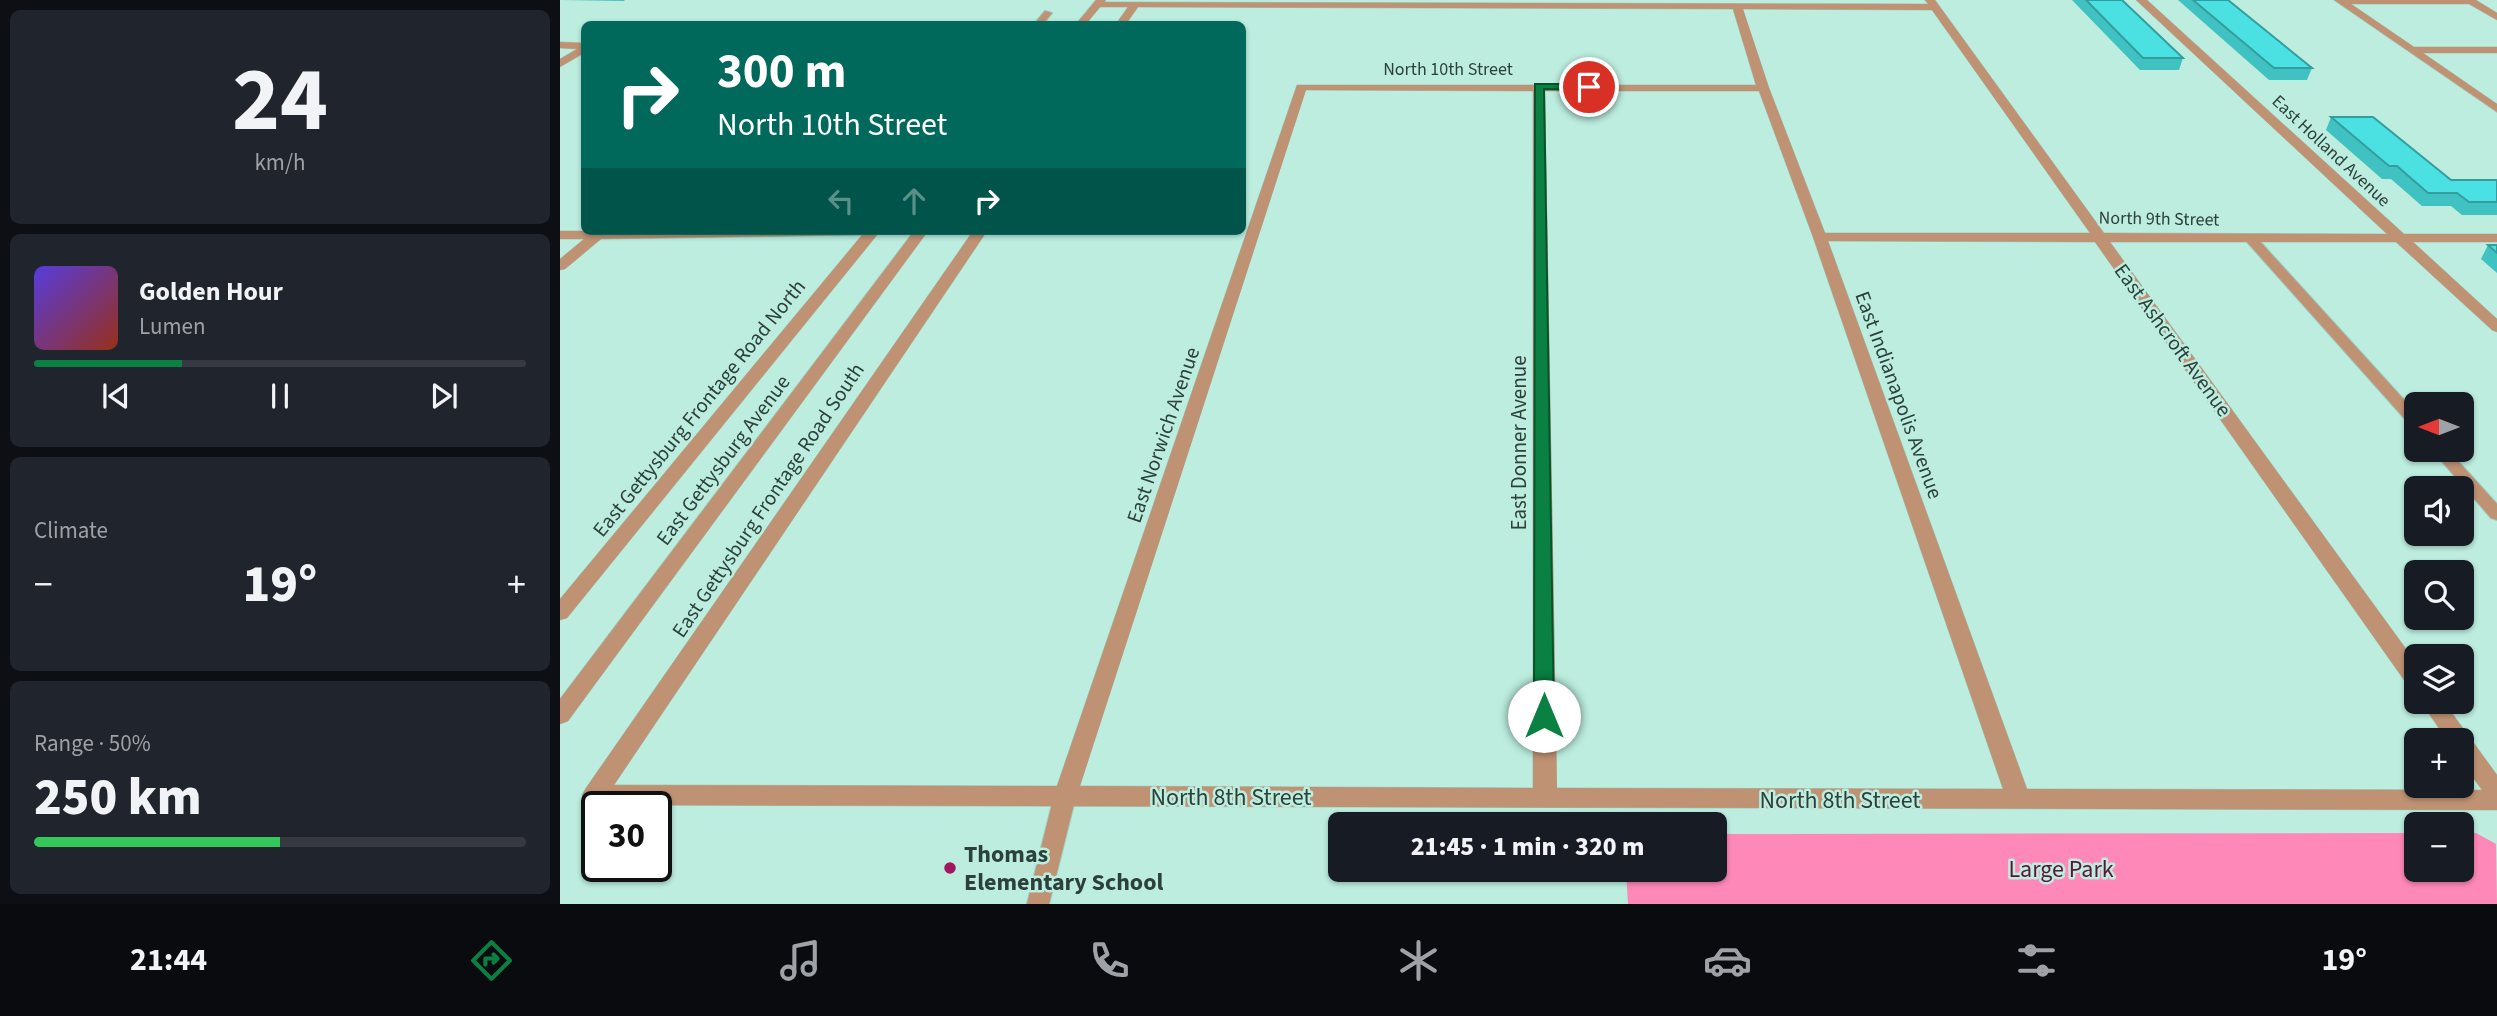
<!DOCTYPE html>
<html lang="en">
<head>
<meta charset="utf-8">
<style>
  body { margin:0; font-family:"Source Sans 3",sans-serif; background:#20242c; color:#f1f3f6; height:100vh; display:flex; flex-direction:column; font-size:26px; white-space:nowrap }
  * { box-sizing:border-box; margin:0 }
  p { font-size:23px; color:#9ea1a6 }
  .icon { flex:none; width:38px; height:38px; fill:none; stroke:currentColor; stroke-width:2; stroke-linecap:round; stroke-linejoin:round }
  .map { position:relative; flex:1; overflow:hidden }
  .details { display:flex; flex-direction:column; gap:10px; padding:10px; background:#0d0f14; width:560px }
  .details>* { flex:none }
  .banner { position:absolute; left:21px; top:21px; width:665px; height:214px; border-radius:10px; box-shadow:0 2px 5px #0004; background:#00695c; color:#fff; overflow:hidden }
  .needle { width:46px; rotate:270deg }
  .fabs { position:absolute; left:1844px; top:392px; display:grid; gap:14px }
  .fabs a { display:grid; place-items:center; width:70px; height:70px; border-radius:10px; background:#171b24; box-shadow:0 2px 5px #0004; font-size:35px }
  .speed { position:absolute; left:21px; top:791px; display:flex; gap:14px; font-size:35px; font-weight:700; text-align:center }
  .speed>* { display:grid; place-content:center; width:91px; height:91px; border-radius:50%; background:#171b24; box-shadow:0 2px 5px #0004; line-height:1 }
  .speed .limit { border:4px solid #111; border-radius:10px; background:#fff; color:#111 }
  .pin { position:absolute; display:grid; place-items:center; width:60px; height:60px; color:#fff; margin:-30px; border:4px solid #fff; border-radius:50%; box-shadow:0 2px 7px #0007 }
  .me { position:absolute; width:77px; margin:-38px; rotate:0deg; stroke-linejoin:round; filter:drop-shadow(0 0 5px #0008) }
  .turn { display:flex; align-items:center; gap:24px; height:147px; padding:0 21px; font-size:32px }
  .turn .icon { width:91px; height:91px; stroke-width:2.5 }
  .turn b { display:block; font-size:49px; line-height:60px }
  .lanes { display:flex; align-items:center; height:66px; padding:0 21px; background:#0003; justify-content:center; gap:35px; direction:ltr }
  .lanes .off { opacity:.35 }
  .big { font-size:52px; font-weight:800; line-height:1.1 }
  .details .widget { flex:1; display:flex; flex-direction:column; justify-content:center; gap:10px; min-width:0; padding:0 24px; border-radius:10px; background:#20242c }
  .details .dial { align-items:center; gap:0 }
  .dial b { font-size:91px; line-height:1 }
  .song { display:flex; align-items:center; gap:21px }
  .cover { width:84px; height:84px; border-radius:10px; background:linear-gradient(135deg,hsl(250 70% 55%),hsl(10 70% 35%)) }
  .played { height:7px; border-radius:4px; background:linear-gradient(90deg,#0b8043 30%,#363941 30%) }
  .keys { display:flex; justify-content:space-around; direction:ltr }
  .heat { display:flex; justify-content:space-between; align-items:center; font-size:38px; direction:ltr }
  .charge { height:10px; border-radius:5px; background:linear-gradient(90deg,#34c759 50%,#363941 0) }
  .trip { position:absolute; left:768px; top:812px; width:399px; height:70px; border-radius:10px; background:#171b24; box-shadow:0 2px 5px #0004; font-weight:800; line-height:70px; text-align:center }
  .menu { display:flex; height:112px; justify-content:space-around; align-items:center; background:#090b0e; color:#9ea1a6 }
  .menu .icon { width:49px; height:49px }
  .menu .on { color:#0b8043 }
  .menu b { font-size:32px; color:#f1f3f6 }
  main { display:flex; flex:1; min-height:0 }
  .map>svg:first-child { display:block }
  .green { fill:#fe88b7 }
  .lines { fill:none; stroke-linecap:round; stroke-linejoin:round }
  .service-casing { stroke:#9dc7bb; stroke-width:2 }
  .minor-casing { stroke:#9dc7bb; stroke-width:1 }
  .tertiary-casing { stroke:#9dc7bb; stroke-width:1 }
  .service { fill:#bf9273; fill-rule:evenodd }
  .minor { fill:#bf9273; fill-rule:evenodd }
  .tertiary { fill:#bf9273; fill-rule:evenodd }
  .wall { fill:#40c2c2 }
  .building { fill:#4be1e2; stroke:#349e9e; stroke-width:2 }
  .route { fill:#0b8043; stroke:#07532c; stroke-width:2 }
  .poi-dot { fill:#a2165f; stroke:#bceddf; stroke-width:2.5 }
  .labels { text-anchor:middle; dominant-baseline:central; stroke-width:5; stroke-linejoin:round; paint-order:stroke }
  .far-street-label { font-size:18px; fill:#2d413b; stroke:#bceddf }
  .street-label { font-size:21px; fill:#2d413b; stroke:#bceddf }
  .near-street-label { font-size:24px; fill:#2d413b; stroke:#bceddf }
  .near-poi-label { font-size:24px; font-weight:bold; fill:#2d413b; stroke:#bceddf; text-anchor:start }
  .near-park-label { font-size:24px; fill:#5e1437; stroke:#bceddf }
</style>
</head>
<body>
<main>
<section class="details">
<div class="widget dial"><b>24</b><p>km/h</p></div>
<div class="widget">
<div class="song"><i class="cover"></i><div><b>Golden Hour</b><p>Lumen</p></div></div>
<div class="played"></div>
<div class="keys"><svg class="icon" aria-label="previous" viewBox="0 0 24 24"><path d="M18 5L8 12l10 7zM5 5v14"/></svg><svg class="icon" aria-label="pause" viewBox="0 0 24 24"><path d="M8 5v14M16 5v14"/></svg><svg class="icon" aria-label="next" viewBox="0 0 24 24"><path d="M6 5l10 7-10 7zM19 5v14"/></svg></div>
</div>
<div class="widget"><p>Climate</p>
<div class="heat"><a>−</a><b class="big">19°</b><a>+</a></div>
</div>
<div class="widget"><p>Range · 50%</p><b class="big">250 km</b><div class="charge"></div></div>
</section>
<div class="map">
<svg width="1937" height="904" viewBox="0 0 1937 904">
  <rect width="100%" height="100%" fill="#bceddf"/>
  <!-- green -->
  <path class="green" d="M 1857,833 L 1857,870 L 1902,870 L 1902,833 L 1916,833 L 1936,844 L 1937,904 L 1068,904 L 1066,870 L 1155,870 L 1155,834 Z"/>
  <g class="lines">
    <!-- service casing -->
    <g class="service-casing">
      <g id="service">
        <path d="M 485,11 L 492,13 L 483,24 L 474,24 Z"/>
        <path d="M 1691,235 L 1695,236 L 1857,414 L 1857,429 L 1852,427 L 1687,242 L 1685,239 Z"/>
        <path d="M 1872,450 L 1888,450 L 1937,504 L 1937,520 L 1931,518 Z"/>
        <path d="M 505,787 L 512,790 L 516,796 L 489,904 L 467,904 L 494,796 L 498,790 Z"/>
      </g>
    </g>
    <!-- minor casing -->
    <g class="minor-casing">
      <g id="minor">
        <path d="M 1365,0 L 1375,0 L 1544,233 L 1827,234 L 1576,0 L 1587,0 L 1844,234 L 1937,234 L 1937,242 L 1853,242 L 1937,319 L 1937,332 L 1932,330 L 1836,242 L 1550,242 L 1857,664 L 1857,689 L 1849,687 L 1535,242 L 1268,241 L 1467,789 L 1922,790 L 1902,762 L 1902,740 L 1887,740 L 1861,702 L 1884,702 L 1937,775 L 1937,810 L 34,805 L 26,802 L 22,795 L 26,788 L 413,231 L 427,231 L 54,785 L 497,786 L 737,85 L 1196,85 L 1173,9 L 578,7 L 566,24 L 556,24 L 568,7 L 539,7 L 536,6 L 536,2 L 1368,4 ZM 1183,9 L 1372,10 L 1530,233 L 1265,233 L 1209,88 ZM 746,90 L 973,91 L 973,788 L 520,786 ZM 985,91 L 1199,91 L 1253,237 L 1443,789 L 997,788 Z"/>
        <path d="M 1774,0 L 1916,0 L 1937,13 L 1937,20 L 1909,4 L 1791,4 L 1854,47 L 1937,47 L 1937,53 L 1863,53 L 1937,104 L 1937,112 Z"/>
        <path d="M 0,42 L 24,43 L 24,53 L 0,67 L 0,59 L 17,49 L 0,48 Z"/>
        <path d="M 0,231 L 325,231 L 317,235 L 7,618 L 0,620 L 0,599 L 302,235 L 41,239 L 5,269 L 0,270 L 0,259 L 24,239 L 0,239 Z"/>
      </g>
    </g>
    <!-- tertiary casing -->
    <g class="tertiary-casing">
      <g id="tertiary">
        <path d="M 536,0 L 546,0 L 526,24 L 516,24 Z"/>
        <path d="M 354,231 L 368,231 L 8,721 L 0,724 L 0,699 Z"/>
      </g>
    </g>
    <!-- service -->
    <use href="#service" class="service"/>
    <!-- minor -->
    <use href="#minor" class="minor"/>
    <!-- tertiary -->
    <use href="#tertiary" class="tertiary"/>
  </g>
  <!-- wall -->
  <g class="wall">
    <path d="M 0,0 L 65,0 L 64,1 Z"/>
    <path d="M 1512,0 L 1562,0 L 1623,58 L 1619,70 L 1580,70 Z"/>
    <path d="M 1618,0 L 1668,0 L 1752,68 L 1747,80 L 1709,80 Z"/>
    <path d="M 1771,117 L 1891,180 L 1937,180 L 1937,215 L 1902,215 L 1891,206 L 1862,206 L 1831,179 L 1822,179 L 1766,130 Z"/>
    <path d="M 1928,245 L 1937,245 L 1937,273 L 1921,259 Z"/>
  </g>
  <!-- building -->
  <g class="building">
    <path d="M 1526,0 L 1562,0 L 1623,58 L 1583,58 Z"/>
    <path d="M 1633,0 L 1668,0 L 1752,68 L 1714,68 Z"/>
    <path d="M 1771,117 L 1813,117 L 1891,180 L 1937,180 L 1937,202 L 1909,202 L 1897,193 L 1868,193 L 1837,166 L 1829,166 Z"/>
    <path d="M 1928,245 L 1937,245 L 1937,253 Z"/>
  </g>
  <!-- route -->
  <path class="route" d="M 975,84 L 1029,84 L 1034,87 L 1029,90 L 984,89 L 994,716 L 991,722 L 984,724 L 977,722 L 974,716 Z"/>
  <!-- markers -->
  <circle class="poi-dot" cx="390" cy="868" r="7"/>
  <g class="labels">
    <!-- far-street labels -->
    <g class="far-street-label">
      <text x="888" y="69">North 10th Street</text>
      <text transform="translate(1771 151) rotate(43)">East Holland Avenue</text>
      <text transform="translate(1599 219) rotate(1)">North 9th Street</text>
    </g>
    <!-- street labels -->
    <g class="street-label">
      <text transform="translate(1613 340) rotate(54)">East Ashcroft Avenue</text>
      <text transform="translate(1339 395) rotate(70)">East Indianapolis Avenue</text>
      <text transform="translate(139 408) rotate(-51)">East Gettysburg Frontage Road North</text>
      <text transform="translate(603 435) rotate(-71)">East Norwich Avenue</text>
      <text transform="translate(959 443) rotate(-90)">East Donner Avenue</text>
      <text transform="translate(163 460) rotate(-53)">East Gettysburg Avenue</text>
      <text transform="translate(208 500) rotate(-56)">East Gettysburg Frontage Road South</text>
    </g>
    <!-- near-street labels -->
    <g class="near-street-label">
      <text x="671" y="797">North 8th Street</text>
      <text x="1280" y="800">North 8th Street</text>
    </g>
    <!-- near-poi labels -->
    <g class="near-poi-label">
      <text x="404" y="854">Thomas<tspan x="404" dy="28">Elementary School</tspan></text>
    </g>
    <!-- near-park labels -->
    <g class="near-park-label">
      <text x="1501" y="869">Large Park</text>
    </g>
  </g>
</svg>
<div class="fabs">
<a><svg class="needle" viewBox="-14 -14 28 28"><path d="M0-13l5 13h-10z" fill="#e53935"/><path d="M0 13l5-13h-10z" fill="#9ea1a6"/></svg></a>
<a><svg class="icon" aria-label="sound" viewBox="0 0 24 24"><path d="M4 9h4l5-4v14l-5-4H4zM17 9q2 3 0 6"/></svg></a>
<a><svg class="icon" aria-label="search" viewBox="0 0 24 24"><circle cx="10" cy="10" r="6"/><path d="M15 15l6 6"/></svg></a>
<a><svg class="icon" aria-label="layers" viewBox="0 0 24 24"><path d="M12 4l9 5-9 5-9-5zM3 14l9 5 9-5"/></svg></a>
<a>+</a>
<a>−</a>
</div>
<div class="speed"><div class="limit">30</div></div>
<div class="pin" style="left:1029px;top:87px;background:#d93025"><svg class="icon" aria-label="arrive" viewBox="0 0 24 24"><path d="M6 21V4h12l-3 4 3 4H6"/></svg></div>
<svg class="me" style="left:984px;top:716px" viewBox="-20 -20 40 40"><circle r="19" fill="#fff"/><path d="M0-13L10 11 0 6-10 11z" fill="#0b8043"/></svg>
<div class="trip">21:45 · 1 min · 320 m</div>
<div class="banner">
<div class="turn"><svg class="icon" aria-label="right" viewBox="0 0 24 24"><path d="M7 20v-9h11M14 6l5 5-5 5"/></svg><div><b>300 m</b>North 10th Street</div></div>
<div class="lanes"><svg class="icon off" aria-label="left" viewBox="0 0 24 24"><path d="M17 20v-9H6M10 6l-5 5 5 5"/></svg><svg class="icon off" aria-label="ahead" viewBox="0 0 24 24"><path d="M12 20V5M6 11l6-6 6 6"/></svg><svg class="icon" aria-label="right" viewBox="0 0 24 24"><path d="M7 20v-9h11M14 6l5 5-5 5"/></svg></div>
</div>
</div>
</main>
<nav class="menu">
<b>21:44</b>
<svg class="icon on" aria-label="directions" viewBox="0 0 24 24"><path d="M12 3l9 9-9 9-9-9zM9 14v-3h6M13 9l2 2-2 2"/></svg>
<svg class="icon" aria-label="music" viewBox="0 0 24 24"><path d="M9 18V5l10-2v13"/><circle cx="6" cy="18" r="3"/><circle cx="16" cy="16" r="3"/></svg>
<svg class="icon" aria-label="phone" viewBox="0 0 24 24"><path d="M5 4h4l2 5-3 2q2 4 5 5l2-3 5 2v4C11 20 4 13 5 4z"/></svg>
<svg class="icon" aria-label="climate" viewBox="0 0 24 24"><path d="M12 3v18M4 7l16 10M4 17L20 7"/></svg>
<svg class="icon" aria-label="car" viewBox="0 0 24 24"><path d="M5 17H2v-5l4-1 3-4h7l3 4 3 1v5h-3M9 17h6M6 11h13"/><circle cx="7" cy="17" r="2"/><circle cx="17" cy="17" r="2"/></svg>
<svg class="icon" aria-label="filters" viewBox="0 0 24 24"><path d="M4 7h16M4 17h16"/><circle cx="9" cy="7" r="2"/><circle cx="15" cy="17" r="2"/></svg>
<b>19°</b>
</nav>
</body>
</html>
